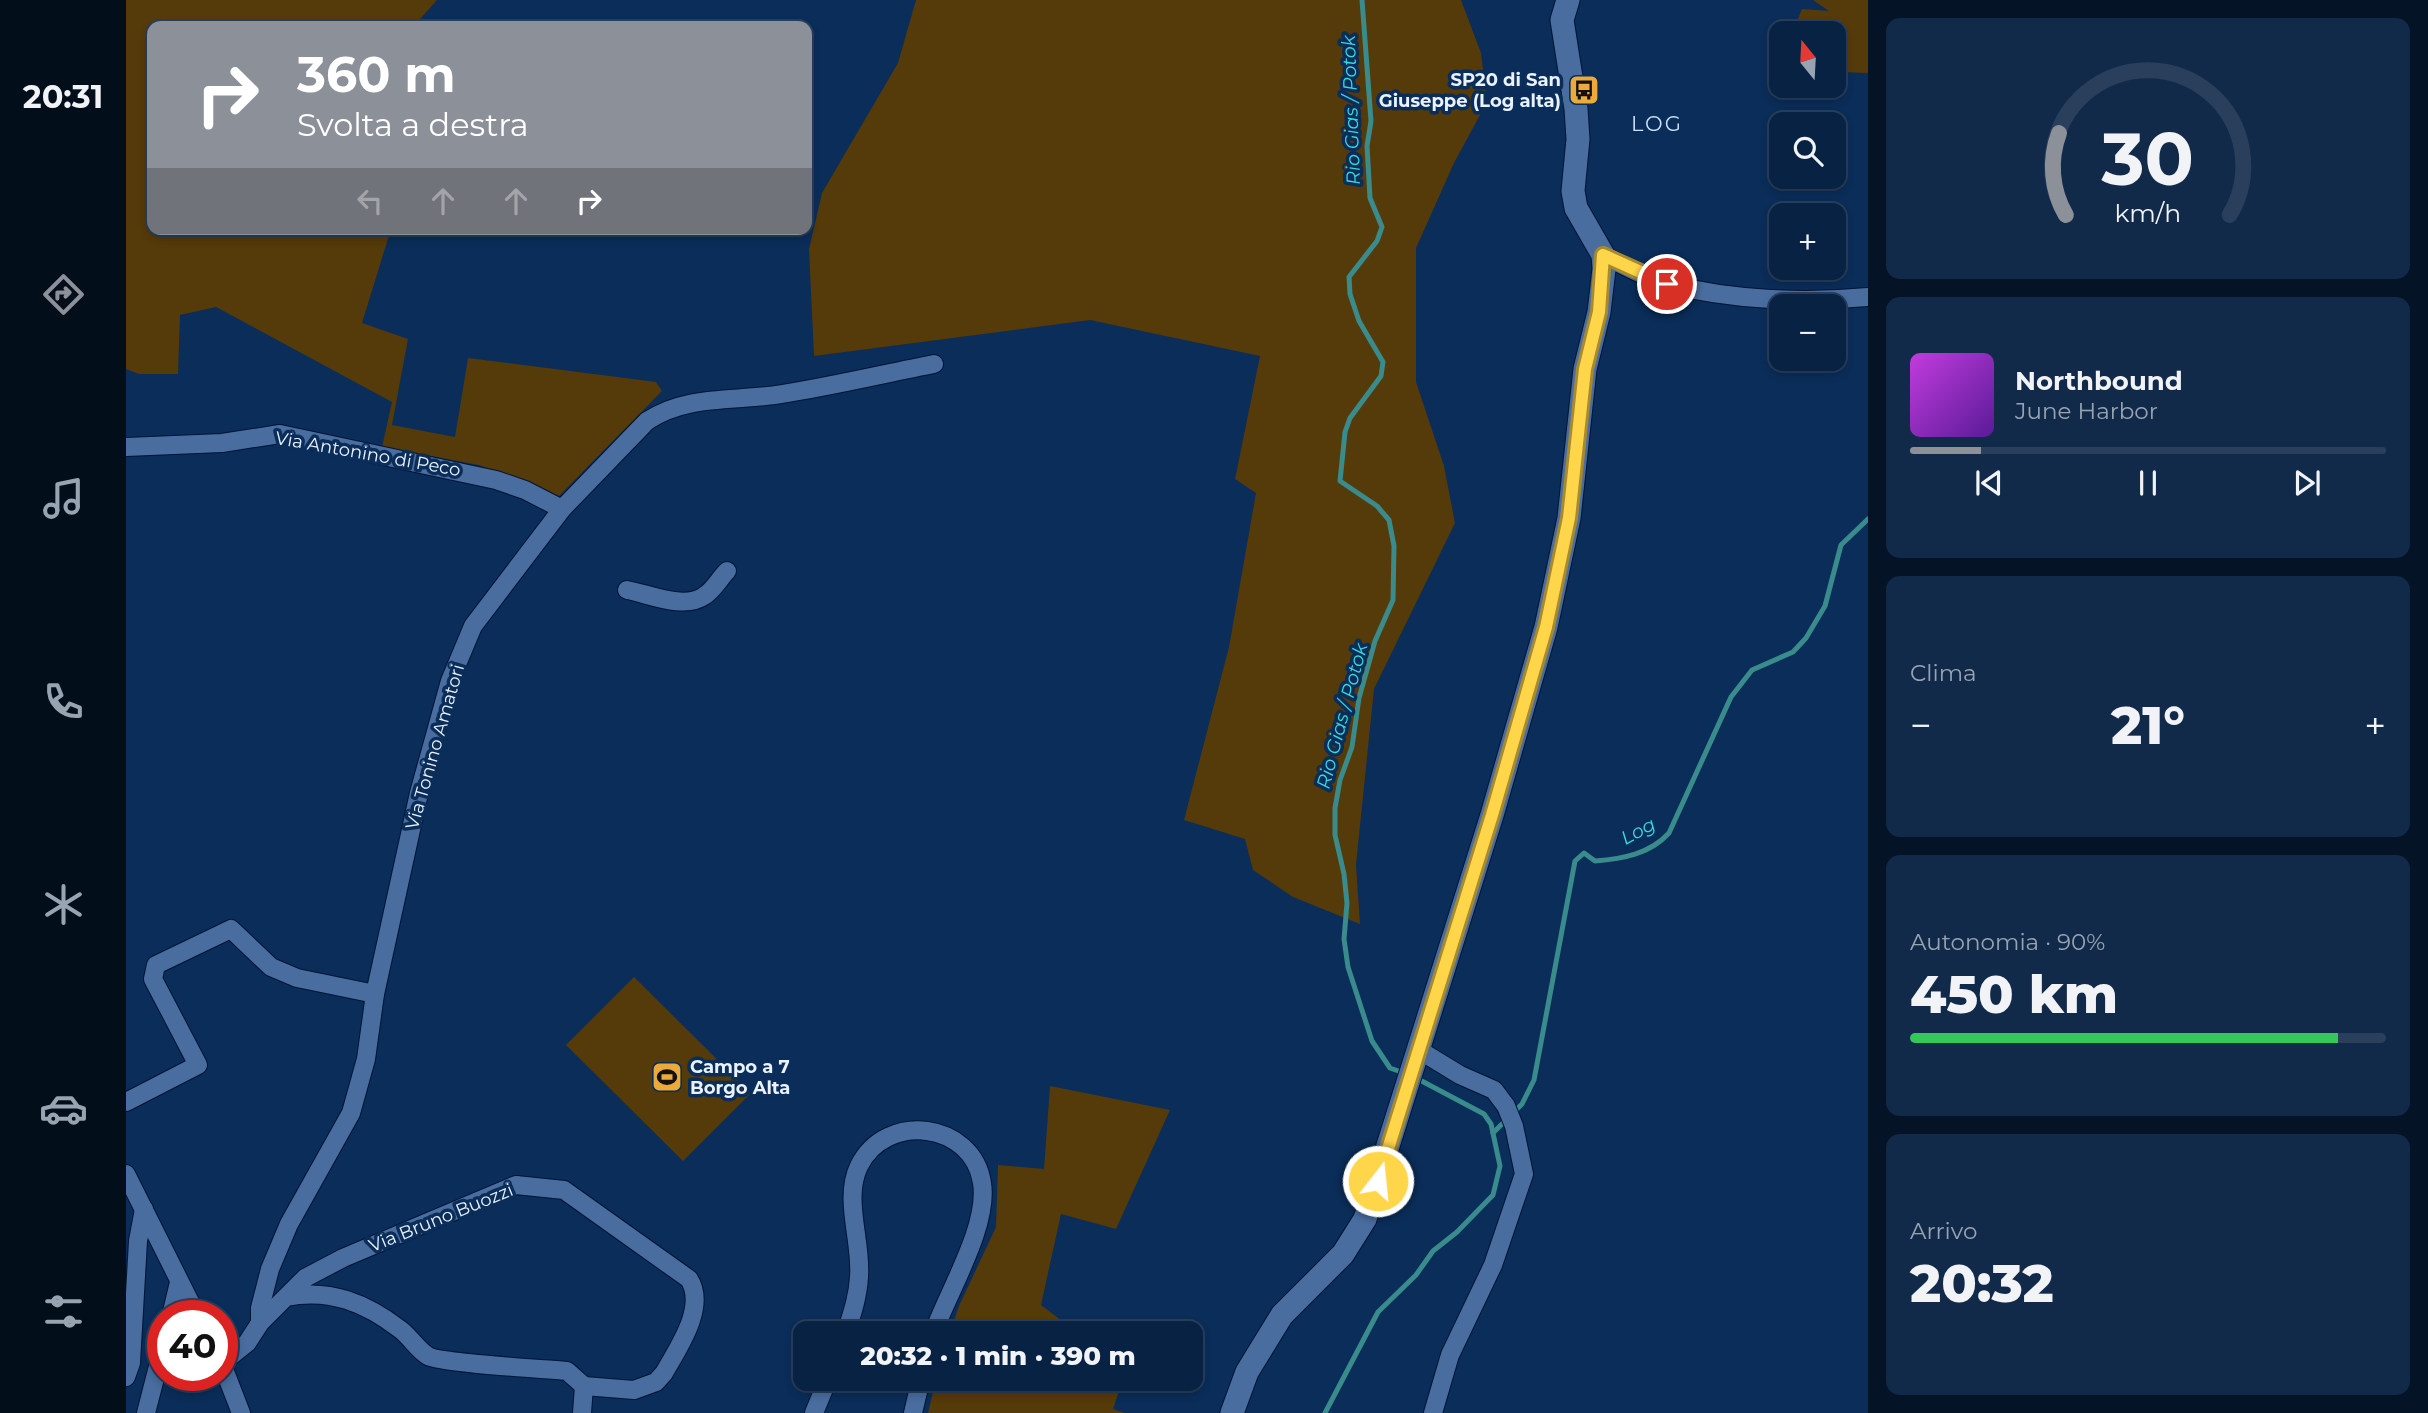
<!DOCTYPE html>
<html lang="it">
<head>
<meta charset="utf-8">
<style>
  body { margin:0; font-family:Montserrat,sans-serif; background:#112a4a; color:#f1f3f6; height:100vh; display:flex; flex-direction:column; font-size:26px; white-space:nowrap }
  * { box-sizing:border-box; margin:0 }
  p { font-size:23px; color:#98a4b2 }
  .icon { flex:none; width:38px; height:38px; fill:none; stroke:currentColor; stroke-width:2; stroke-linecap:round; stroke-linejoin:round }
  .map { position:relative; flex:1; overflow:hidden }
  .panel { display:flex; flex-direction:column; gap:18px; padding:18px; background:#041325; width:560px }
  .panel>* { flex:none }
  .top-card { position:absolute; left:21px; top:21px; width:665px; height:214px; border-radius:14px; box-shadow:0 4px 10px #0003,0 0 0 2px #293f5c; background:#8c9099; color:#fff; overflow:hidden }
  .needle { width:46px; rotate:342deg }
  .tools { position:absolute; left:1643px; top:21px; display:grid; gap:14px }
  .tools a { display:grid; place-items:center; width:77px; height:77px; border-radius:14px; background:#082243; box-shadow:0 4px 10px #0003,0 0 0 2px #293f5c; font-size:35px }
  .speed { position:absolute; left:21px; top:1300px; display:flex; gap:14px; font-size:35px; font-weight:700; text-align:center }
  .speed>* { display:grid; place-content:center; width:91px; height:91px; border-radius:50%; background:#082243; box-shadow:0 4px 10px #0003,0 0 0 2px #293f5c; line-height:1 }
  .speed .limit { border:10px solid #d22; background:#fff; color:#111 }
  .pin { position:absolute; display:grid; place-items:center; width:60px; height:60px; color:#fff; margin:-30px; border:4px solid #fff; border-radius:50%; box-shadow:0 2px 7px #0007 }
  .me { position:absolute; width:77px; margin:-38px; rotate:16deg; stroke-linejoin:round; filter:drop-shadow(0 0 5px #0008) }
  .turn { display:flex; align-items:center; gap:24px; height:147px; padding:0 35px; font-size:32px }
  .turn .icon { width:91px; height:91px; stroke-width:2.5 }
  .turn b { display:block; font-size:49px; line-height:60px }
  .lanes { display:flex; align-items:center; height:66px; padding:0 35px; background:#0003; justify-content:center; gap:35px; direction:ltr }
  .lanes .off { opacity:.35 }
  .big { font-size:52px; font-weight:800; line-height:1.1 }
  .panel .tile { flex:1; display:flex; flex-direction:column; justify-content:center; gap:10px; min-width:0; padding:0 24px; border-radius:14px; background:#112a4a }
  .panel .dial { align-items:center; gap:0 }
  .dial svg { height:182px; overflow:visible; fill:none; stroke:#293f5c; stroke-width:7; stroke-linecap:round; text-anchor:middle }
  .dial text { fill:#f1f3f6; stroke:none }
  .song { display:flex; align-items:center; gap:21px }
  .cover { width:84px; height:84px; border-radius:10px; background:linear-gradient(135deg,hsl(290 70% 55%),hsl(270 70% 35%)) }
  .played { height:7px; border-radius:4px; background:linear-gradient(90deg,#8c9099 15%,#293f5c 15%) }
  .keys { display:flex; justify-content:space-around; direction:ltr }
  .heat { display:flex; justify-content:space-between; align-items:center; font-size:38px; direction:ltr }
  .charge { height:10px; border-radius:5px; background:linear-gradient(90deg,#34c759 90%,#293f5c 0) }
  .trip { position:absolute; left:667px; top:1321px; width:410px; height:70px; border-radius:14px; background:#082243; box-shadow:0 4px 10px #0003,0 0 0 2px #293f5c; font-weight:800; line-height:70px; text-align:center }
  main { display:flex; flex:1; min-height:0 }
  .dock { display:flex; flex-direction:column; width:126px; justify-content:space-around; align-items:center; background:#030e1b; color:#98a4b2 }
  .dock .icon { width:49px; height:49px }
  .dock .selected { color:#8c9099 }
  .dock b { font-size:32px; color:#f1f3f6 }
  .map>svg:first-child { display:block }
  .green { fill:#553a0a }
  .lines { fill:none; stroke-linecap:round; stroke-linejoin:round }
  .stream { stroke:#3a8b8c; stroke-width:5 }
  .minor-casing { stroke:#001435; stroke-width:20 }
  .tertiary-casing { stroke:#001435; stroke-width:25 }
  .minor { stroke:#496d9f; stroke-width:18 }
  .tertiary { stroke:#496d9f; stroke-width:23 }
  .route-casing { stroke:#a68a30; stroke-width:18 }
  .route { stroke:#ffd54a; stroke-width:12 }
  .labels { text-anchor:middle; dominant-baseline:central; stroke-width:7; stroke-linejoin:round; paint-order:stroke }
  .poi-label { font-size:18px; font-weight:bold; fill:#e9f2fd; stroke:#0a2d59; text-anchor:end }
  .street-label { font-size:18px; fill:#e9f2fd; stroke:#0a2d59 }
  .water-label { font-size:19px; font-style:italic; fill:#37dbdd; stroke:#0a2d59 }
  .quarter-label { font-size:21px; letter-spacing:2px; fill:#cfdff5; stroke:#0a2d59 }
</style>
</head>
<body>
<main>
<nav class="dock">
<b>20:31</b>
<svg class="icon selected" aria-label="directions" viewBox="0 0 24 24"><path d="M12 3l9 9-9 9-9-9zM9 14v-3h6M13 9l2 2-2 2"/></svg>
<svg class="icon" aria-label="music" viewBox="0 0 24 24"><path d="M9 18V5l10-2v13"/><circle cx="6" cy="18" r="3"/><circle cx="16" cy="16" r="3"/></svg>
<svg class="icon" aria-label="phone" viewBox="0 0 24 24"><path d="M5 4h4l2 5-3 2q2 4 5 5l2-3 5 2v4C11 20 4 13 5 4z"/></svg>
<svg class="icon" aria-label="climate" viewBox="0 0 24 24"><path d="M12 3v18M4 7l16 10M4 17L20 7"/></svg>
<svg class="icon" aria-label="car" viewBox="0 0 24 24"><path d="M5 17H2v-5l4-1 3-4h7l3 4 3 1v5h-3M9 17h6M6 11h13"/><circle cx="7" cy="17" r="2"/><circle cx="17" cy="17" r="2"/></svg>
<svg class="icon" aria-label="filters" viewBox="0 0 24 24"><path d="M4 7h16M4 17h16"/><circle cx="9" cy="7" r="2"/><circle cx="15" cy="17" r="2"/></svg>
</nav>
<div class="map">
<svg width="1742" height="1413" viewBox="0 0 1742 1413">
  <rect width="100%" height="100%" fill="#0a2d59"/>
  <!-- green -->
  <g class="green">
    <path d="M 0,0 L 311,0 L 288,26 L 26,26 L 26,229 L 265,229 L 236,323 L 282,339 L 266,425 L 329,437 L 342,358 L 530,382 L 536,391 L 433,496 L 353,465 L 256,447 L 266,402 L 90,307 L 54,315 L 52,374 L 13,374 L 0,369 Z"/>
    <path d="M 790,0 L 1335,0 L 1355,53 L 1361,102 L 1328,163 L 1290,248 L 1290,382 L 1318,466 L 1329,523 L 1248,689 L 1230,865 L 1234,924 L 1167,897 L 1127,870 L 1119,839 L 1058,820 L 1103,647 L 1130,493 L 1109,479 L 1134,356 L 964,320 L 688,356 L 683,249 L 696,193 L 772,63 Z"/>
    <path d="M 1687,0 L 1742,0 L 1742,73 L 1712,72 L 1717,38 L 1708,37 L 1708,33 L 1667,31 L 1676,9 L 1703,11 Z"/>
    <path d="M 508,977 L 625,1093 L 557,1161 L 440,1045 Z"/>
    <path d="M 924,1086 L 1044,1110 L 990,1229 L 935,1214 L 915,1305 L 952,1333 L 824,1333 L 833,1306 L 870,1227 L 872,1165 L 918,1169 Z"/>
    <path d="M 810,1379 L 997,1379 L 987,1409 L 999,1413 L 802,1413 Z"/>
  </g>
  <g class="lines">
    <!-- stream -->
    <g class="stream">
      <path d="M 1236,0 L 1245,121 L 1241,146 L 1244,198 L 1256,227 L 1251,241 L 1223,277 L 1224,294 L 1233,321 L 1257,362 L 1255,376 L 1224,418 L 1219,432 L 1214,481 L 1251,506 L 1263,520 L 1268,546 L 1267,600 L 1249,641 L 1233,698 L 1226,747 L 1214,780 L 1209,808 L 1209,835 L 1218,874 L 1221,903 L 1218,939 L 1222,967 L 1246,1041 L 1264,1068 L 1278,1073"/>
      <path d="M 1367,1133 L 1396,1104 L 1408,1080 L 1449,861 L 1458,853 L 1469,861 C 1496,859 1524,854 1543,833 L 1605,697 L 1626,670 L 1667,652 L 1680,638 L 1699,606 L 1715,545 L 1742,519"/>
      <path d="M 1199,1413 L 1252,1312 L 1290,1275 L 1307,1251 L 1331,1232 L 1367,1195 L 1374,1166 L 1365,1124 L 1358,1114 L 1290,1078"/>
    </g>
    <!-- minor casing -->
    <g class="minor-casing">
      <g id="minor">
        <path d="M 1477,255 C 1497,265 1520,278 1542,284 C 1605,300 1677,303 1742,297"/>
        <path d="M 0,447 L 96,443 L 154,434 L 370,480 L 399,490 L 436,509"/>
        <path d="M 501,590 C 523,594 558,610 578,596 C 588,590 593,579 601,571"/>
        <path d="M 1293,1050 L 1334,1075 L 1368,1090 L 1380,1106 L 1388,1126 L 1398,1174 L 1367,1265 L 1324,1355 L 1307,1413"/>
        <path d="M 0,1102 L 72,1065 L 27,979 L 30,965 L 105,929 L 145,967 L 171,978 L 249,994"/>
        <path d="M 0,1174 L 71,1316"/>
        <path d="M 45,1316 L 53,1282"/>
        <path d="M 134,1323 L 134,1308 L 144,1269 L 163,1224 L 225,1113 L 240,1059 L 249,994 L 293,793 L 324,681 L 347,626 L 436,509 L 521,421 C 562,394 609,402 656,394 C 707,386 757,374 808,364"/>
        <path d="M 719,1334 C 726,1316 732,1296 733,1277 C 736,1241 717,1199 733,1166 C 760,1111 847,1122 856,1183 C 863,1226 822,1292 807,1334"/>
        <path d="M 96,1363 L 121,1343 L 134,1323 L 179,1278 L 217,1258 L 390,1185 L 438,1190 L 563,1279 C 581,1307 552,1348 538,1373 L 530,1382 L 508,1390 L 458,1386 L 441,1371 C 419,1369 314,1363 302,1356 C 292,1350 284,1337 275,1330 C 240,1303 204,1288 160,1297"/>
        <path d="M 96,1364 L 115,1413"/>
        <path d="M 0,1377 L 5,1363 L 12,1241 L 18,1209"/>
        <path d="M 20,1413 L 37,1347"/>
        <path d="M 456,1413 L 458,1386"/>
        <path d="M 688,1413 L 702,1379"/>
        <path d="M 787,1413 L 795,1379"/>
      </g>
    </g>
    <!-- tertiary casing -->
    <g class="tertiary-casing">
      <path id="tertiary" d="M 1106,1413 L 1121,1372 L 1156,1315 L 1217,1254 L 1239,1219 L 1366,815 L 1420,627 L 1443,518 L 1459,369 L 1473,312 L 1478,269 L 1477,255 L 1450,208 L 1447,191 L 1452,139 L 1450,109 L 1436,20 L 1442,0"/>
    </g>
    <!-- minor -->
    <use href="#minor" class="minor"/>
    <!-- tertiary -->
    <use href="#tertiary" class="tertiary"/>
  </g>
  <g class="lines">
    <!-- route casing -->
    <g class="route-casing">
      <path id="route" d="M 1252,1181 L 1366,815 L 1420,627 L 1443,518 L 1459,369 L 1473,312 L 1477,255 L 1541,284"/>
    </g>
    <!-- route -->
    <use href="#route" class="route"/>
  </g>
  <!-- icons -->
  <defs>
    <g id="bus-square" transform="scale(1.575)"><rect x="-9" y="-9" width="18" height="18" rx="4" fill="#ebaa39" stroke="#0a2d59"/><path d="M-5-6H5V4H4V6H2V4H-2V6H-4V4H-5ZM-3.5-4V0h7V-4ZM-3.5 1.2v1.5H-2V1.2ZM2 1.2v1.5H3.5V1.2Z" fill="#111"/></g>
    <g id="stadium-square" transform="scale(1.575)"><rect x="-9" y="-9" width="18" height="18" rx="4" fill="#ebaa39" stroke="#0a2d59"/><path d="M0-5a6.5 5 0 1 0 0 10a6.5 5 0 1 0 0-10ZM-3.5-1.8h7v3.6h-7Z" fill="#111"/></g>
  </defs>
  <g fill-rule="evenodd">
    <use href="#bus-square" x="1458" y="90"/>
    <use href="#stadium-square" x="541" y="1077"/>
  </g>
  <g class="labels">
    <!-- poi labels -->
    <g class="poi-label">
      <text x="1435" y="80">SP20 di San<tspan x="1435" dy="21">Giuseppe (Log alta)</tspan></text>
      <text x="564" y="1067" text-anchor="start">Campo a 7<tspan x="564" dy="21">Borgo Alta</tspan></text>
    </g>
    <!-- street labels -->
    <g class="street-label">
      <text transform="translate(242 454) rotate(10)">Via Antonino di Peco</text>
      <text transform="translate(309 747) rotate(-74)">Via Tonino Amatori</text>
      <text transform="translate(315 1218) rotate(-22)">Via Bruno Buozzi</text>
    </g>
    <!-- water labels -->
    <g class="water-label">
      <text transform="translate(1225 110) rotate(-92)">Rio Gias / Potok</text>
      <text transform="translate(1216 716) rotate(-75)">Rio Gias / Potok</text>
      <text transform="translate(1512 831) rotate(-28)">Log</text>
    </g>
    <!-- quarter labels -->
    <g class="quarter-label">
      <text x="1531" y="123">LOG</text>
    </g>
  </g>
</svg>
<div class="tools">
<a><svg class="needle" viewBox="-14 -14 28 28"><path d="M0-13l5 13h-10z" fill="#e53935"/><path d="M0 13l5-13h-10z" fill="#98a4b2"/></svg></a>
<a><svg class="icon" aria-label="search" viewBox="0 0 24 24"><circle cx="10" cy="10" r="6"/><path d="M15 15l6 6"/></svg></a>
<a>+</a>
<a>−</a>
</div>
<div class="speed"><div class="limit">40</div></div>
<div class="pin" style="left:1541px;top:284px;background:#d93025"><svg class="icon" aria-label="arrive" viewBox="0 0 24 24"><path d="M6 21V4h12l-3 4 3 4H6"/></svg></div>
<svg class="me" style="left:1252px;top:1181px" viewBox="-20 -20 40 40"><circle r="17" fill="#ffd54a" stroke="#fff" stroke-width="3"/><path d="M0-11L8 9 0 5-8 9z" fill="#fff"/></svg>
<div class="trip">20:32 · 1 min · 390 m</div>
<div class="top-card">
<div class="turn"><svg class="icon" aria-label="right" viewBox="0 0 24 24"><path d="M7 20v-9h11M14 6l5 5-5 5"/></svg><div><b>360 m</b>Svolta a destra</div></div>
<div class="lanes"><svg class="icon off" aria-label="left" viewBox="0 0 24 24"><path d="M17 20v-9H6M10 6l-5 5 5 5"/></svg><svg class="icon off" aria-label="ahead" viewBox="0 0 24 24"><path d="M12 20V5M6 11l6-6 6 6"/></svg><svg class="icon off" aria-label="ahead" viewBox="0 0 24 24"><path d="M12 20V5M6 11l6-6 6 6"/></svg><svg class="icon" aria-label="right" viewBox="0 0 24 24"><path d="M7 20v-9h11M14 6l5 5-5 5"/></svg></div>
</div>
</div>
<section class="panel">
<div class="tile dial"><svg viewBox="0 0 100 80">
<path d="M14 69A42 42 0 1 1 86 69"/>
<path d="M14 69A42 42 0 0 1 11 33" stroke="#8c9099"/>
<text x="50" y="56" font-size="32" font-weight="700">30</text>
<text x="50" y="72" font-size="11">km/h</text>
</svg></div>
<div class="tile">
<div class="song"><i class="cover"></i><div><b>Northbound</b><p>June Harbor</p></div></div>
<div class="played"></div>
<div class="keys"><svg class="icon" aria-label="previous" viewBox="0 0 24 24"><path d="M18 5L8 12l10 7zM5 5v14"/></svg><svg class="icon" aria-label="pause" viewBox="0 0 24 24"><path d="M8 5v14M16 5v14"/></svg><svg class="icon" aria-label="next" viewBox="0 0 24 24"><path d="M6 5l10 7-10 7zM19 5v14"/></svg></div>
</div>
<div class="tile"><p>Clima</p>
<div class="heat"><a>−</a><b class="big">21°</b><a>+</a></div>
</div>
<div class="tile"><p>Autonomia · 90%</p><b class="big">450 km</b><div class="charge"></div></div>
<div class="tile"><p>Arrivo</p><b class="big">20:32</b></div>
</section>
</main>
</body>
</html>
